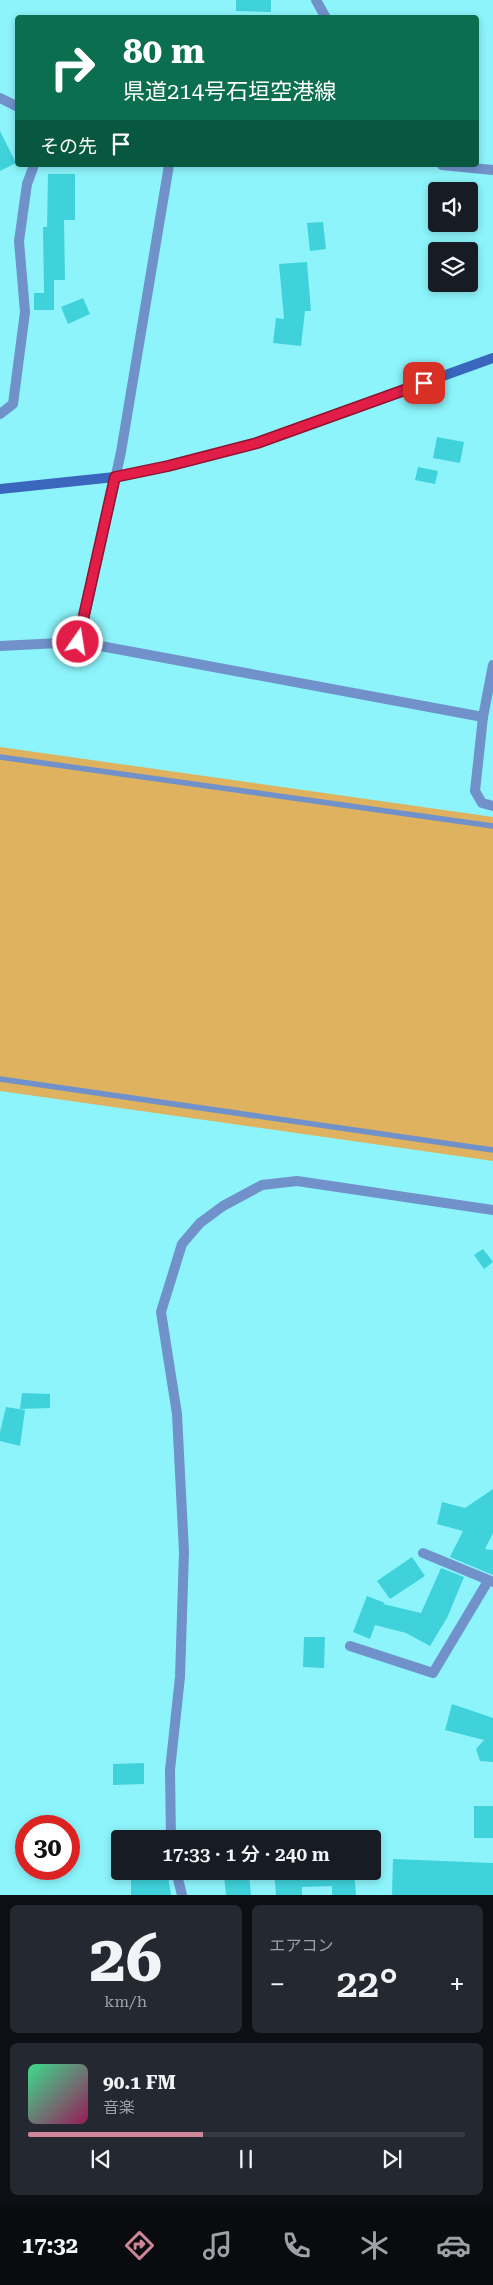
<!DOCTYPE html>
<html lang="ja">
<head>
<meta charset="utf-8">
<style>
  body { margin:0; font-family:"Roboto Serif","Noto Sans JP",serif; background:#242831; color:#f1f3f6; height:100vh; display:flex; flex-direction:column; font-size:19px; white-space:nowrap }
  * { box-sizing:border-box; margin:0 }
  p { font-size:16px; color:#9ea1a6 }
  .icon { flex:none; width:28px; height:28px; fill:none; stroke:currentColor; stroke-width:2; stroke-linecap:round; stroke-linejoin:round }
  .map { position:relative; height:1895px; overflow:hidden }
  .panel { display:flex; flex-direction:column; gap:10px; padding:10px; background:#0d0f14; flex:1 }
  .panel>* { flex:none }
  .banner { position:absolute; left:15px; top:15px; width:464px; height:152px; border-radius:5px; box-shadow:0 2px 8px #0003; background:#0b6e4f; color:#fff; overflow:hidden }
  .tools { position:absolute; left:428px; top:182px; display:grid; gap:10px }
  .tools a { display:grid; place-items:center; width:50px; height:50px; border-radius:5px; background:#171b24; box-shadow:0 2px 8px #0003; font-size:25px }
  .speed { position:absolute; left:15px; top:1815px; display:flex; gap:10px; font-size:25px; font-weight:700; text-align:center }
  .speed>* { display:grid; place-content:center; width:65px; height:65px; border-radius:50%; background:#171b24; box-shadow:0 2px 8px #0003; line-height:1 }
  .speed .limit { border:8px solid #d22; background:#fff; color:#111 }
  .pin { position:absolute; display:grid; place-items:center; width:42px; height:42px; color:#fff; margin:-21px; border-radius:10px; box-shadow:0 2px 8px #0006 }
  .me { position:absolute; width:55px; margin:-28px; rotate:13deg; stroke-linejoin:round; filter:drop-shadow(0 0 4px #0008) }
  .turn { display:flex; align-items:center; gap:18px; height:105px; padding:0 25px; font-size:22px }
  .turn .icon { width:65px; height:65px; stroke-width:2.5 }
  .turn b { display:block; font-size:35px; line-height:42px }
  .then { display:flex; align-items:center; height:48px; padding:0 25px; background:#0003; gap:10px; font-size:19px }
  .big { font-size:38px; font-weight:600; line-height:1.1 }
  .panel .card { flex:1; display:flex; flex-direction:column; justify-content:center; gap:8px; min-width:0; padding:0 18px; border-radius:8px; background:#242831 }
  .panel .dial { align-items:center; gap:0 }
  .dial b { font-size:65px; line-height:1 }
  .song { display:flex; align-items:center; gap:15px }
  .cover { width:60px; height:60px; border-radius:8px; background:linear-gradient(135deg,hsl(150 70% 55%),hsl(330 70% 35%)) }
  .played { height:5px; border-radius:2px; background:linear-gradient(90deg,#cd8798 40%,#363941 40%) }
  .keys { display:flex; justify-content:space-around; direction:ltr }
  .heat { display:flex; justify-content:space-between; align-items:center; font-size:28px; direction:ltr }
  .panel .tiles { flex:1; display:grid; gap:10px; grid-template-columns:1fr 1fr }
  .card:last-child { grid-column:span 2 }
  .trip { position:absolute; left:111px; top:1830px; width:270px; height:50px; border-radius:5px; background:#171b24; box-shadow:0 2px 8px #0003; font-weight:600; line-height:50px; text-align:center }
  .dock { display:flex; height:80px; justify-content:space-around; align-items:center; background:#090b0e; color:#9ea1a6 }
  .dock .icon { width:35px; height:35px }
  .dock .on { color:#cd8798 }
  .dock b { font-size:22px; color:#f1f3f6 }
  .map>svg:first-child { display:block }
  .green { fill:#deb25f }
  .building { fill:#3fd2db }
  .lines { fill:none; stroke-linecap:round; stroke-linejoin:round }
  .service { stroke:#7191cb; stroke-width:5.5 }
  .minor { stroke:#7191cb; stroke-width:10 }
  .tertiary { stroke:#7191cb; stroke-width:10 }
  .secondary { stroke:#3a67bd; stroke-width:10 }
  .route-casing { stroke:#92132f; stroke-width:12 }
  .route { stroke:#e11d48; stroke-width:9 }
</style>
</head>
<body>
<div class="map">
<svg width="493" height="1895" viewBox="0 0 493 1895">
  <rect width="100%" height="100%" fill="#8df4fb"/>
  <!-- green -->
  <path class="green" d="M 0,747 L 493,817 L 493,1161 L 0,1091 Z"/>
  <!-- building -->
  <g class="building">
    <path d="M 236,0 L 271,0 L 271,12 L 236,11 Z"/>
    <path d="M 0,131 L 16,163 L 0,171 Z"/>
    <path d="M 48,174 L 75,174 L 75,220 L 64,220 L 65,280 L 54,280 L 54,310 L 34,310 L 34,293 L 44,293 L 43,227 L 47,227 Z"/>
    <path d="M 323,222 L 326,249 L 310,251 L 307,223 Z"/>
    <path d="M 307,262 L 311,311 L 305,311 L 301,346 L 273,343 L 276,318 L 284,319 L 279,264 Z"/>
    <path d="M 83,298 L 90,314 L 68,324 L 61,307 Z"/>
    <path d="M 437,437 L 464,442 L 460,463 L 433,458 Z"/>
    <path d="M 418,467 L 438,471 L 435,484 L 415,480 Z"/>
    <path d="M 483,1249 L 493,1262 L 484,1269 L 474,1255 Z"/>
    <path d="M 22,1393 L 50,1394 L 50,1408 L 20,1409 Z"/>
    <path d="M 6,1407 L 25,1410 L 20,1446 L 0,1441 L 0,1432 Z"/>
    <path d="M 493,1489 L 493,1533 L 485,1549 L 493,1550 L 493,1575 L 450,1557 L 463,1531 L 437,1524 L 442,1502 L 465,1508 Z"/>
    <path d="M 412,1557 L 425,1576 L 390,1599 L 377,1581 Z"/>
    <path d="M 441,1568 L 464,1577 L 447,1618 L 430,1646 L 406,1633 L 375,1625 L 370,1639 L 353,1632 L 367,1596 L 385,1603 L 383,1604 L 421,1613 Z"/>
    <path d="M 304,1637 L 325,1637 L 324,1668 L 303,1667 Z"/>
    <path d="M 452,1704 L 493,1718 L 493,1762 L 480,1761 L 476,1749 L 484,1740 L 445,1730 Z"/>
    <path d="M 144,1763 L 144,1784 L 113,1785 L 113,1764 Z"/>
    <rect x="474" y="1806" width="19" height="32"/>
    <path d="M 393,1859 L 493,1863 L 493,1895 L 392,1895 Z"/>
    <path d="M 274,1871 L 354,1871 L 356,1895 L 332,1895 L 332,1886 L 302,1887 L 302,1895 L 276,1895 Z"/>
    <path d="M 249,1874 L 251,1895 L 226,1895 L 224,1876 Z"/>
    <path d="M 157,1876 L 168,1876 L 171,1895 L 131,1895 L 131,1879 L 156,1879 Z"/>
  </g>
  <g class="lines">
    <!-- service -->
    <g class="service">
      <path d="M 0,757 L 493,826"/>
      <path d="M 0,1079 L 493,1150"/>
    </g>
    <!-- minor -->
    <g class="minor">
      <path d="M 0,414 L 13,404 L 25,312 L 19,241 L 27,184 L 34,165"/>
      <path d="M 79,642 L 121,452 L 169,165"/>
      <path d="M 0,646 L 79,642 L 483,717"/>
      <path d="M 493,665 L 483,717 L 475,791 L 482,803 L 493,806"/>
      <path d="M 423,1553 L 493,1582"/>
      <path d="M 350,1646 L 433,1673 L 488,1581"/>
    </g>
    <!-- tertiary -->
    <g class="tertiary">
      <path d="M 316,0 L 326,18"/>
      <path d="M 0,98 L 18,107"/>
      <path d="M 442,165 L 493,170"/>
      <path d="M 171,1839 L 170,1770 L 180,1677 L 184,1552 L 177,1414 L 161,1312 L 182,1244 L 200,1223 L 223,1206 L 262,1185 L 297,1181 L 493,1210"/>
      <path d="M 176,1871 L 182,1895"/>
    </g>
    <!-- secondary -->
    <path class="secondary" d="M 0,489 L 115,477 L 168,466 L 257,443 L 493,358"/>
  </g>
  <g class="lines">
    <!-- route casing -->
    <g class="route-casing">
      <path id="route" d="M 78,642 L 115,477 L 168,466 L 257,443 L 424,383"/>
    </g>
    <!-- route -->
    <use href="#route" class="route"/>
  </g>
</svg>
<div class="tools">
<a><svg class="icon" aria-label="sound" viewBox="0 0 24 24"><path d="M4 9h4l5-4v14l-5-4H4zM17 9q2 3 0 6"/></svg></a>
<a><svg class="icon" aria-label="layers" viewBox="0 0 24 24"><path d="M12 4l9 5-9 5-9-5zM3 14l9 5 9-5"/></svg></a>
</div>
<div class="speed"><div class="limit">30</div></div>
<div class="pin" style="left:424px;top:383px;background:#d93025"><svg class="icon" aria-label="arrive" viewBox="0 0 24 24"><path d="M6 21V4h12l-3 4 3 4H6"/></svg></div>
<svg class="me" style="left:78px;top:642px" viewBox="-20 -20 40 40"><circle r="17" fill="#e11d48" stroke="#fff" stroke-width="3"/><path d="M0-11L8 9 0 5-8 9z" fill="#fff"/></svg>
<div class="trip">17:33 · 1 分 · 240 m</div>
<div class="banner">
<div class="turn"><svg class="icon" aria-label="right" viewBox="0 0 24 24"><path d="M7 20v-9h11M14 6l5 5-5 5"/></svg><div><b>80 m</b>県道214号石垣空港線</div></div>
<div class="then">その先<svg class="icon" aria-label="arrive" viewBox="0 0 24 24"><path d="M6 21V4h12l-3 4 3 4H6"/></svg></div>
</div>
</div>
<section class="panel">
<div class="tiles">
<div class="card dial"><b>26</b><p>km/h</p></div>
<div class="card"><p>エアコン</p>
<div class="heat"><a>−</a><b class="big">22°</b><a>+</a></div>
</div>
<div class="card">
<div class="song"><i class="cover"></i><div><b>90.1 FM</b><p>音楽</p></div></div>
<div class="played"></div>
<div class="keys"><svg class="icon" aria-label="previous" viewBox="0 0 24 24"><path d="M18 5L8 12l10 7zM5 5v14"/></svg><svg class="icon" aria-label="pause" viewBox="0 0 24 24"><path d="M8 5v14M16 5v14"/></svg><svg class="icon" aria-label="next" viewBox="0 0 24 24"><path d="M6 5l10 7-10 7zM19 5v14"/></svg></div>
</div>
</div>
</section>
<nav class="dock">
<b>17:32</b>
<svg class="icon on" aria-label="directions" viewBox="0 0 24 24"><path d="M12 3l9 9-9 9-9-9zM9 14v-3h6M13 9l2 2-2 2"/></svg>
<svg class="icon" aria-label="music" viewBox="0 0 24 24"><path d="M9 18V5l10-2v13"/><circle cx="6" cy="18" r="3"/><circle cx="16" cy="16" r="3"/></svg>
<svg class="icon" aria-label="phone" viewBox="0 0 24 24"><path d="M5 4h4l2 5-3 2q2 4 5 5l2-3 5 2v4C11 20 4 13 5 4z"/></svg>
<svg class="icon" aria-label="climate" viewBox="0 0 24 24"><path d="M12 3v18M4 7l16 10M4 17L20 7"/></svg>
<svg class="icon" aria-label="car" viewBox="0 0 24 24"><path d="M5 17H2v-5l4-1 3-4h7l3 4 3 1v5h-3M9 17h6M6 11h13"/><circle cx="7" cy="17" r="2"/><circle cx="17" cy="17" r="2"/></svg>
</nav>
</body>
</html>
